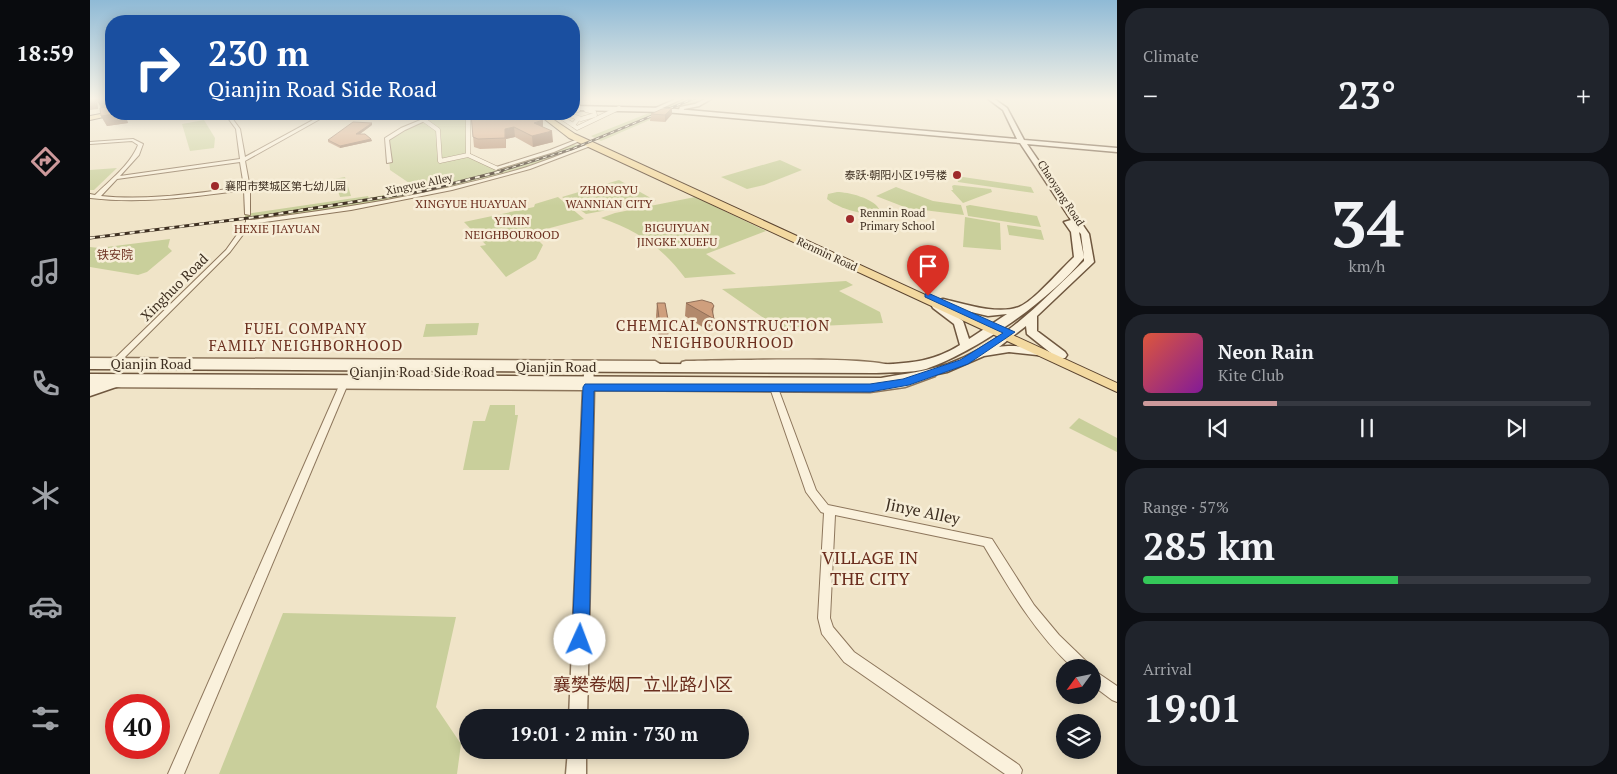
<!DOCTYPE html>
<html lang="en">
<head>
<meta charset="utf-8">
<style>
  body { margin:0; font-family:"PT Serif","Noto Sans SC",serif; background:#20242c; color:#f1f3f6; height:100vh; display:flex; flex-direction:column; font-size:19px; white-space:nowrap }
  * { box-sizing:border-box; margin:0 }
  p { font-size:16px; color:#9ea1a6 }
  .icon { flex:none; width:28px; height:28px; fill:none; stroke:currentColor; stroke-width:2; stroke-linecap:round; stroke-linejoin:round }
  .map { position:relative; flex:1; overflow:hidden }
  .sheet { display:flex; flex-direction:column; gap:8px; padding:8px; background:#0d0f14; width:500px }
  .sheet>* { flex:none }
  .hud { position:absolute; left:15px; top:15px; width:475px; height:105px; border-radius:20px; box-shadow:0 2px 12px #0003; background:#1a4fa0; color:#fff; overflow:hidden }
  .needle { width:32px; rotate:237deg }
  .controls { position:absolute; left:966px; top:659px; display:grid; gap:10px }
  .controls a { display:grid; place-items:center; width:45px; height:45px; border-radius:50%; background:#171b24; box-shadow:0 2px 12px #0003; font-size:25px }
  .speed { position:absolute; left:15px; top:694px; display:flex; gap:10px; font-size:25px; font-weight:700; text-align:center }
  .speed>* { display:grid; place-content:center; width:65px; height:65px; border-radius:50%; background:#171b24; box-shadow:0 2px 12px #0003; line-height:1 }
  .speed .limit { border:8px solid #d22; background:#fff; color:#111 }
  .pin { position:absolute; display:grid; place-items:center; width:42px; height:42px; color:#fff; margin:-51px -21px; border-radius:50% 50% 50% 0; rotate:-45deg; box-shadow:0 0 5px #0007 }
  .pin .icon { rotate:45deg }
  .me { position:absolute; width:55px; margin:-28px; rotate:2deg; stroke-linejoin:round; filter:drop-shadow(0 0 4px #0008) }
  .turn { display:flex; align-items:center; gap:18px; height:105px; padding:0 20px; font-size:22px }
  .turn .icon { width:65px; height:65px; stroke-width:2.5 }
  .turn b { display:block; font-size:35px; line-height:42px }
  .big { font-size:38px; font-weight:600; line-height:1.1 }
  .sheet .tile { flex:1; display:flex; flex-direction:column; justify-content:center; gap:8px; min-width:0; padding:0 18px; border-radius:20px; background:#20242c }
  .sheet .dial { align-items:center; gap:0 }
  .dial b { font-size:65px; line-height:1 }
  .song { display:flex; align-items:center; gap:15px }
  .cover { width:60px; height:60px; border-radius:8px; background:linear-gradient(135deg,hsl(10 70% 55%),hsl(290 70% 35%)) }
  .played { height:5px; border-radius:2px; background:linear-gradient(90deg,#cc999b 30%,#363941 30%) }
  .keys { display:flex; justify-content:space-around; direction:ltr }
  .heat { display:flex; justify-content:space-between; align-items:center; font-size:28px; direction:ltr }
  .charge { height:8px; border-radius:4px; background:linear-gradient(90deg,#34c759 57%,#363941 0) }
  .trip { position:absolute; left:369px; top:709px; width:290px; height:50px; border-radius:25px; background:#171b24; box-shadow:0 2px 12px #0003; font-weight:600; line-height:50px; text-align:center }
  main { display:flex; flex:1; min-height:0 }
  .menu { display:flex; flex-direction:column; width:90px; justify-content:space-around; align-items:center; background:#090b0e; color:#9ea1a6 }
  .menu .icon { width:35px; height:35px }
  .menu .current { color:#cc999b }
  .menu b { font-size:22px; color:#f1f3f6 }
  .map>svg:first-child { display:block }
  .green { fill:#c9cf9b }
  .lines { fill:none; stroke-linecap:round; stroke-linejoin:round }
  .pedestrian-casing { stroke:#8d765c; stroke-width:5 }
  .minor-casing { stroke:#8d765c; stroke-width:2 }
  .tertiary-casing { stroke:#8d765c; stroke-width:3 }
  .secondary-casing { stroke:#6f573f; stroke-width:3 }
  .primary-casing { stroke:#5b4430; stroke-width:2 }
  .pedestrian { stroke:#faf1dc; stroke-width:4 }
  .minor { fill:#faf1dc; fill-rule:evenodd }
  .tertiary { fill:#faf1dc; fill-rule:evenodd }
  .secondary { fill:#faf1dc; fill-rule:evenodd }
  .primary { fill:#f3d9a0; fill-rule:evenodd }
  .rail-far1-casing { stroke:#3d2e20; stroke-width:2.5 }
  .rail-casing { stroke:#3d2e20; stroke-width:3 }
  .rail-far1 { stroke:#f7eed8; stroke-width:1; stroke-dasharray:4; stroke-linecap:butt }
  .rail { stroke:#f7eed8; stroke-width:2; stroke-dasharray:5; stroke-linecap:butt }
  .wall { fill:#b2896c }
  .shaded-wall { fill:#916f58 }
  .building { fill:#cf9f7d; stroke:#916f58 }
  .route { fill:#1a73e8; stroke:#114b97 }
  .poi-dot { fill:#9e2a2b; stroke:#f7eed8; stroke-width:2 }
  .labels { text-anchor:middle; dominant-baseline:central; stroke-width:5; stroke-linejoin:round; paint-order:stroke }
  .far-poi-label { font-size:11px; fill:#3d2e20; stroke:#f7eed8; text-anchor:start }
  .far-street-label { font-size:11px; fill:#3d2e20; stroke:#f7eed8 }
  .far-neighbourhood-label { font-size:12px; fill:#6b2e1e; stroke:#f7eed8 }
  .street-label { font-size:14px; fill:#3d2e20; stroke:#f7eed8 }
  .neighbourhood-label { font-size:15px; letter-spacing:1px; fill:#6b2e1e; stroke:#f7eed8 }
  .near-street-label { font-size:16px; fill:#3d2e20; stroke:#f7eed8 }
  .near-neighbourhood-label { font-size:18px; fill:#6b2e1e; stroke:#f7eed8 }
</style>
</head>
<body>
<main>
<nav class="menu">
<b>18:59</b>
<svg class="icon current" aria-label="directions" viewBox="0 0 24 24"><path d="M12 3l9 9-9 9-9-9zM9 14v-3h6M13 9l2 2-2 2"/></svg>
<svg class="icon" aria-label="music" viewBox="0 0 24 24"><path d="M9 18V5l10-2v13"/><circle cx="6" cy="18" r="3"/><circle cx="16" cy="16" r="3"/></svg>
<svg class="icon" aria-label="phone" viewBox="0 0 24 24"><path d="M5 4h4l2 5-3 2q2 4 5 5l2-3 5 2v4C11 20 4 13 5 4z"/></svg>
<svg class="icon" aria-label="climate" viewBox="0 0 24 24"><path d="M12 3v18M4 7l16 10M4 17L20 7"/></svg>
<svg class="icon" aria-label="car" viewBox="0 0 24 24"><path d="M5 17H2v-5l4-1 3-4h7l3 4 3 1v5h-3M9 17h6M6 11h13"/><circle cx="7" cy="17" r="2"/><circle cx="17" cy="17" r="2"/></svg>
<svg class="icon" aria-label="filters" viewBox="0 0 24 24"><path d="M4 7h16M4 17h16"/><circle cx="9" cy="7" r="2"/><circle cx="15" cy="17" r="2"/></svg>
</nav>
<div class="map">
<svg width="1027" height="774" viewBox="0 0 1027 774">
  <rect width="100%" height="100%" fill="#f0e4c8"/>
  <!-- green -->
  <g class="green">
    <path d="M 591,98 L 620,98 C 599,109 593,107 571,107 Z"/>
    <path d="M 569,111 L 576,113 L 511,141 L 501,136 L 559,113 Z"/>
    <path d="M 346,115 L 377,116 L 378,155 L 406,168 L 482,144 L 497,147 C 391,187 278,208 166,220 L 166,218 L 155,220 L 155,214 L 278,196 L 279,198 L 335,187 L 325,187 L 300,170 L 297,139 L 313,129 Z"/>
    <path d="M 114,120 L 125,138 L 124,148 L 100,151 L 92,124 Z"/>
    <path d="M 690,160 L 712,170 L 674,185 L 657,189 L 631,177 Z"/>
    <path d="M 27,168 L 4,190 L 0,190 L 0,170 Z"/>
    <path d="M 866,176 L 941,187 L 944,193 L 868,182 Z"/>
    <path d="M 255,177 L 261,196 L 250,197 L 244,179 Z"/>
    <path d="M 529,180 L 566,201 L 496,214 L 472,197 Z"/>
    <path d="M 864,185 L 901,189 L 902,192 L 873,203 L 861,190 L 863,190 L 862,186 Z"/>
    <path d="M 806,187 L 843,201 L 871,205 L 874,215 L 817,208 L 786,196 Z"/>
    <path d="M 747,192 C 758,192 783,198 789,209 C 780,220 746,207 737,199 L 738,194 Z"/>
    <path d="M 468,197 L 494,219 L 441,233 L 453,245 L 446,259 L 416,277 L 390,246 L 396,245 L 374,222 L 444,207 L 445,204 Z"/>
    <path d="M 605,197 L 676,231 L 616,254 L 646,274 L 595,278 C 573,248 547,230 511,218 L 525,213 Z"/>
    <path d="M 880,205 L 947,216 L 951,227 L 878,216 L 876,206 Z"/>
    <path d="M 875,217 L 910,223 L 911,250 L 873,247 Z"/>
    <path d="M 917,225 L 951,230 L 954,240 L 919,235 Z"/>
    <path d="M 80,239 L 78,247 L 82,251 L 57,272 L 48,275 L 0,267 L 0,247 L 9,248 Z"/>
    <path d="M 756,281 L 763,285 L 749,291 L 790,312 L 793,323 L 688,328 L 632,289 Z"/>
    <path d="M 389,323 L 387,335 L 333,337 L 336,324 Z"/>
    <path d="M 400,405 L 425,405 L 425,415 L 428,415 L 419,470 L 373,470 L 383,421 L 395,421 Z"/>
    <path d="M 989,418 L 1027,438 L 1027,452 L 979,428 Z"/>
    <path d="M 193,613 L 366,617 L 346,707 L 371,744 L 367,774 L 129,774 Z"/>
  </g>
  <g class="lines">
    <!-- pedestrian casing -->
    <g class="pedestrian-casing">
      <g id="pedestrian">
        <path d="M 484,110 L 488,110"/>
        <path d="M 378,114 L 378,155"/>
        <path d="M 466,114 L 483,125"/>
        <path d="M 477,114 L 491,119 L 505,115 L 504,112 L 496,110"/>
        <path d="M 346,115 L 377,116"/>
        <path d="M 488,119 L 483,125 L 487,128 L 529,108"/>
        <path d="M 334,120 L 348,130 L 350,161 L 378,155 L 406,168"/>
      </g>
    </g>
    <!-- minor casing -->
    <g class="minor-casing">
      <g id="minor">
        <path d="M 485,98 L 489,98 L 484,105 Z"/>
        <path d="M 135,114 L 139,114 L 150,129 L 155,157 L 234,114 L 239,114 L 155,161 L 160,188 L 160,215 L 155,214 L 154,190 C 103,197 52,204 0,198 L 0,194 L 5,195 C 20,180 40,165 48,145 L 42,141 L 0,144 L 0,142 L 43,139 L 53,144 L 49,155 L 30,176 L 150,159 L 146,129 ZM 150,162 L 154,187 C 107,193 58,201 11,196 L 27,179 Z"/>
        <path d="M 345,114 L 350,114 L 315,130 L 299,140 L 302,162 L 297,163 L 295,138 L 311,128 Z"/>
        <path d="M 488,139 L 492,140 L 464,152 L 408,169 L 403,168 L 460,150 Z"/>
        <path d="M 499,144 L 503,145 L 440,169 L 362,190 L 261,210 L 161,224 L 140,252 L 25,367 L 22,368 L 18,365 L 136,250 L 156,222 L 156,219 L 161,220 C 251,209 340,195 427,170 C 452,163 475,152 499,144 Z"/>
        <path d="M 256,376 L 260,379 L 94,774 L 78,774 L 252,379 Z"/>
        <path d="M 684,385 L 688,388 L 726,490 L 738,505 L 902,539 L 944,605 L 969,635 L 998,663 L 999,668 L 983,668 C 945,633 920,590 894,546 L 745,515 L 740,618 L 743,627 L 764,652 L 929,765 L 932,770 L 931,774 L 915,774 L 754,662 L 732,634 L 728,618 L 734,513 L 731,512 L 716,492 L 680,388 Z"/>
        <path d="M 1002,669 L 1027,686 L 1027,702 L 1022,700 L 1002,685 Z"/>
      </g>
    </g>
    <!-- tertiary casing -->
    <g class="tertiary-casing">
      <g id="tertiary">
        <path d="M 588,98 L 594,98 L 566,111 L 561,110 Z"/>
        <path d="M 617,98 L 623,98 L 609,106 L 594,109 L 593,113 L 588,112 L 590,107 L 605,104 Z"/>
        <path d="M 0,358 L 565,361 L 570,364 L 565,367 L 503,367 L 504,383 L 780,384 L 813,380 L 841,371 L 846,374 L 845,376 L 815,387 L 780,392 L 504,390 L 497,718 L 479,718 L 493,390 L 0,387 L 0,379 L 493,383 L 495,367 L 0,364 Z"/>
        <path d="M 596,361 C 625,361 794,355 806,368 L 801,371 L 764,367 L 592,366 L 591,364 L 592,362 Z"/>
        <path d="M 478,750 L 496,750 L 496,774 L 476,774 Z"/>
      </g>
    </g>
    <!-- secondary casing -->
    <g class="secondary-casing">
      <path id="secondary" d="M 897,98 L 903,98 L 917,108 L 934,140 L 1027,148 L 1027,152 L 937,144 L 999,234 L 1004,262 L 947,316 L 947,331 L 975,352 L 977,355 L 975,358 L 967,358 L 937,334 L 936,326 L 909,347 C 920,345 950,346 958,354 L 956,356 L 919,352 L 894,356 L 857,372 L 791,386 L 34,382 L 32,385 L 0,396 L 0,387 L 12,382 L 0,382 L 0,374 L 791,378 C 814,374 837,371 858,364 C 913,344 953,300 994,261 L 994,258 C 960,300 886,352 836,369 C 821,373 802,372 786,373 L 0,369 L 0,361 L 786,365 C 818,363 841,363 870,345 L 864,324 L 843,308 L 842,306 L 843,304 L 849,303 L 849,300 L 853,299 C 875,304 907,315 929,307 C 944,301 971,269 984,257 L 981,232 L 974,222 L 981,220 L 985,226 L 930,143 L 575,112 L 484,110 L 484,106 L 575,108 L 927,139 L 913,110 ZM 989,232 L 991,234 L 994,257 ZM 852,305 L 898,316 L 917,314 L 879,339 L 873,321 Z"/>
    </g>
    <!-- primary casing -->
    <g class="primary-casing">
      <g id="primary">
        <path d="M 21,112 L 27,114 L 0,120 L 0,116 Z"/>
        <path d="M 448,114 L 455,114 L 485,134 L 1027,383 L 1027,392 L 479,138 Z"/>
      </g>
    </g>
    <!-- pedestrian -->
    <use href="#pedestrian" class="pedestrian"/>
    <!-- minor -->
    <use href="#minor" class="minor"/>
    <!-- tertiary -->
    <use href="#tertiary" class="tertiary"/>
    <!-- secondary -->
    <use href="#secondary" class="secondary"/>
    <!-- primary -->
    <use href="#primary" class="primary"/>
    <!-- rail-far1 casing -->
    <g class="rail-far1-casing">
      <path id="rail-far1" d="M 407,172 L 482,149 L 605,98"/>
    </g>
    <!-- rail casing -->
    <g class="rail-casing">
      <path id="rail" d="M 0,238 L 174,216 L 333,191 L 412,171"/>
    </g>
    <!-- rail-far1 -->
    <use href="#rail-far1" class="rail-far1"/>
    <!-- rail -->
    <use href="#rail" class="rail"/>
  </g>
  <!-- wall -->
  <g class="wall">
    <path d="M 21,98 L 21,114 L 35,114 L 38,123 L 17,126 L 11,116 L 12,108 L 8,102 Z"/>
    <path d="M 582,108 L 582,114 L 575,122 L 560,121 L 561,114 Z"/>
    <path d="M 381,114 L 453,127 L 463,142 L 443,147 L 425,137 L 416,139 L 416,148 L 390,149 L 384,147 Z"/>
    <path d="M 282,125 L 270,134 L 281,139 L 282,141 L 250,148 L 238,142 L 238,140 Z"/>
    <path d="M 567,303 L 579,325 L 578,339 L 569,339 L 566,316 Z"/>
    <path d="M 596,303 L 624,306 L 623,314 L 624,319 L 622,333 L 595,316 Z"/>
  </g>
  <!-- shaded-wall -->
  <g class="shaded-wall">
    <path d="M 0,98 L 7,98 L 8,109 L 0,110 Z"/>
    <path d="M 17,100 L 21,110 L 13,112 L 8,102 Z"/>
    <path d="M 582,108 L 582,114 L 575,122 L 575,115 Z"/>
    <path d="M 25,114 L 35,114 L 38,123 L 17,126 L 11,116 Z"/>
    <path d="M 453,120 L 453,130 L 444,123 Z"/>
    <path d="M 282,123 L 282,125 L 267,136 L 266,134 Z"/>
    <path d="M 424,127 L 425,137 L 416,139 L 416,148 L 415,129 Z"/>
    <path d="M 462,131 L 463,142 L 443,147 L 442,136 Z"/>
    <path d="M 281,139 L 282,141 L 250,148 L 250,146 Z"/>
  </g>
  <!-- building -->
  <g class="building">
    <path d="M 8,98 L 21,98 L 21,102 L 17,100 L 8,102 Z"/>
    <path d="M 21,106 L 21,114 L 25,114 L 11,116 L 10,108 Z"/>
    <path d="M 582,108 L 575,115 L 561,114 L 572,109 Z"/>
    <path d="M 381,114 L 445,114 L 453,120 L 444,123 L 462,131 L 442,136 L 424,127 L 415,129 L 415,138 L 388,139 L 383,137 Z"/>
    <path d="M 263,122 L 282,123 L 266,134 L 275,134 L 281,139 L 250,146 L 238,140 Z"/>
    <path d="M 612,300 L 622,303 L 624,306 L 622,309 L 624,319 L 596,303 Z"/>
    <path d="M 567,303 L 575,303 L 579,325 L 570,325 Z"/>
  </g>
  <!-- sky -->
  <linearGradient id="sky" x2="0" y2="1"><stop stop-color="#8fbad6"/><stop offset="0.48" stop-color="#f8f3e6"/><stop offset="1" stop-color="#f8f3e6" stop-opacity="0"/></linearGradient>
  <rect width="1027" height="206" fill="url(#sky)"/>
  <!-- route -->
  <path class="route" d="M 838,293 L 925,332 L 878,364 L 819,385 L 780,392 L 504,391 L 499,640 L 496,646 L 490,648 L 485,646 L 482,640 L 493,387 L 495,384 L 780,384 L 813,379 L 870,360 L 913,333 L 835,297 L 835,294 Z"/>
  <!-- markers -->
  <g class="poi-dot">
    <circle cx="867" cy="175" r="5"/>
    <circle cx="125" cy="186" r="5"/>
    <circle cx="760" cy="219" r="5"/>
  </g>
  <g class="labels">
    <!-- far-poi labels -->
    <g class="far-poi-label">
      <text x="857" y="175" text-anchor="end">泰跃·朝阳小区19号楼</text>
      <text x="135" y="186">襄阳市樊城区第七幼儿园</text>
      <text x="770" y="213">Renmin Road<tspan x="770" dy="13">Primary School</tspan></text>
    </g>
    <!-- far-street labels -->
    <g class="far-street-label">
      <text transform="translate(329 184) rotate(-12)">Xingyue Alley</text>
      <text transform="translate(971 193) rotate(57)">Chaoyang Road</text>
      <text transform="translate(737 254) rotate(25)">Renmin Road</text>
    </g>
    <!-- far-neighbourhood labels -->
    <g class="far-neighbourhood-label">
      <text x="519" y="189">ZHONGYU<tspan x="519" dy="14">WANNIAN CITY</tspan></text>
      <text x="381" y="203">XINGYUE HUAYUAN</text>
      <text x="422" y="220">YIMIN<tspan x="422" dy="14">NEIGHBOUROOD</tspan></text>
      <text x="587" y="227">BIGUIYUAN<tspan x="587" dy="14">JINGKE XUEFU</tspan></text>
      <text x="187" y="228">HEXIE JIAYUAN</text>
      <text x="25" y="254">铁安院</text>
    </g>
    <!-- street labels -->
    <g class="street-label">
      <text transform="translate(84 287) rotate(-45)">Xinghuo Road</text>
      <text x="61" y="363">Qianjin Road</text>
      <text x="466" y="366">Qianjin Road</text>
      <text x="332" y="371">Qianjin Road Side Road</text>
    </g>
    <!-- neighbourhood labels -->
    <g class="neighbourhood-label">
      <text x="633" y="325">CHEMICAL CONSTRUCTION<tspan x="633" dy="17">NEIGHBOURHOOD</tspan></text>
      <text x="216" y="328">FUEL COMPANY<tspan x="216" dy="17">FAMILY NEIGHBORHOOD</tspan></text>
    </g>
    <!-- near-street labels -->
    <g class="near-street-label">
      <text transform="translate(833 511) rotate(12)">Jinye Alley</text>
    </g>
    <!-- near-neighbourhood labels -->
    <g class="near-neighbourhood-label">
      <text x="780" y="557">VILLAGE IN<tspan x="780" dy="21">THE CITY</tspan></text>
      <text x="553" y="684">襄樊卷烟厂立业路小区</text>
    </g>
  </g>
</svg>
<div class="controls">
<a><svg class="needle" viewBox="-14 -14 28 28"><path d="M0-13l5 13h-10z" fill="#e53935"/><path d="M0 13l5-13h-10z" fill="#9ea1a6"/></svg></a>
<a><svg class="icon" aria-label="layers" viewBox="0 0 24 24"><path d="M12 4l9 5-9 5-9-5zM3 14l9 5 9-5"/></svg></a>
</div>
<div class="speed"><div class="limit">40</div></div>
<div class="pin" style="left:838px;top:296px;background:#d93025"><svg class="icon" aria-label="arrive" viewBox="0 0 24 24"><path d="M6 21V4h12l-3 4 3 4H6"/></svg></div>
<svg class="me" style="left:490px;top:640px" viewBox="-20 -20 40 40"><circle r="19" fill="#fff"/><path d="M0-13L10 11 0 6-10 11z" fill="#1a73e8"/></svg>
<div class="trip">19:01 · 2 min · 730 m</div>
<div class="hud">
<div class="turn"><svg class="icon" aria-label="right" viewBox="0 0 24 24"><path d="M7 20v-9h11M14 6l5 5-5 5"/></svg><div><b>230 m</b>Qianjin Road Side Road</div></div>
</div>
</div>
<section class="sheet">
<div class="tile"><p>Climate</p>
<div class="heat"><a>−</a><b class="big">23°</b><a>+</a></div>
</div>
<div class="tile dial"><b>34</b><p>km/h</p></div>
<div class="tile">
<div class="song"><i class="cover"></i><div><b>Neon Rain</b><p>Kite Club</p></div></div>
<div class="played"></div>
<div class="keys"><svg class="icon" aria-label="previous" viewBox="0 0 24 24"><path d="M18 5L8 12l10 7zM5 5v14"/></svg><svg class="icon" aria-label="pause" viewBox="0 0 24 24"><path d="M8 5v14M16 5v14"/></svg><svg class="icon" aria-label="next" viewBox="0 0 24 24"><path d="M6 5l10 7-10 7zM19 5v14"/></svg></div>
</div>
<div class="tile"><p>Range · 57%</p><b class="big">285 km</b><div class="charge"></div></div>
<div class="tile"><p>Arrival</p><b class="big">19:01</b></div>
</section>
</main>
</body>
</html>
